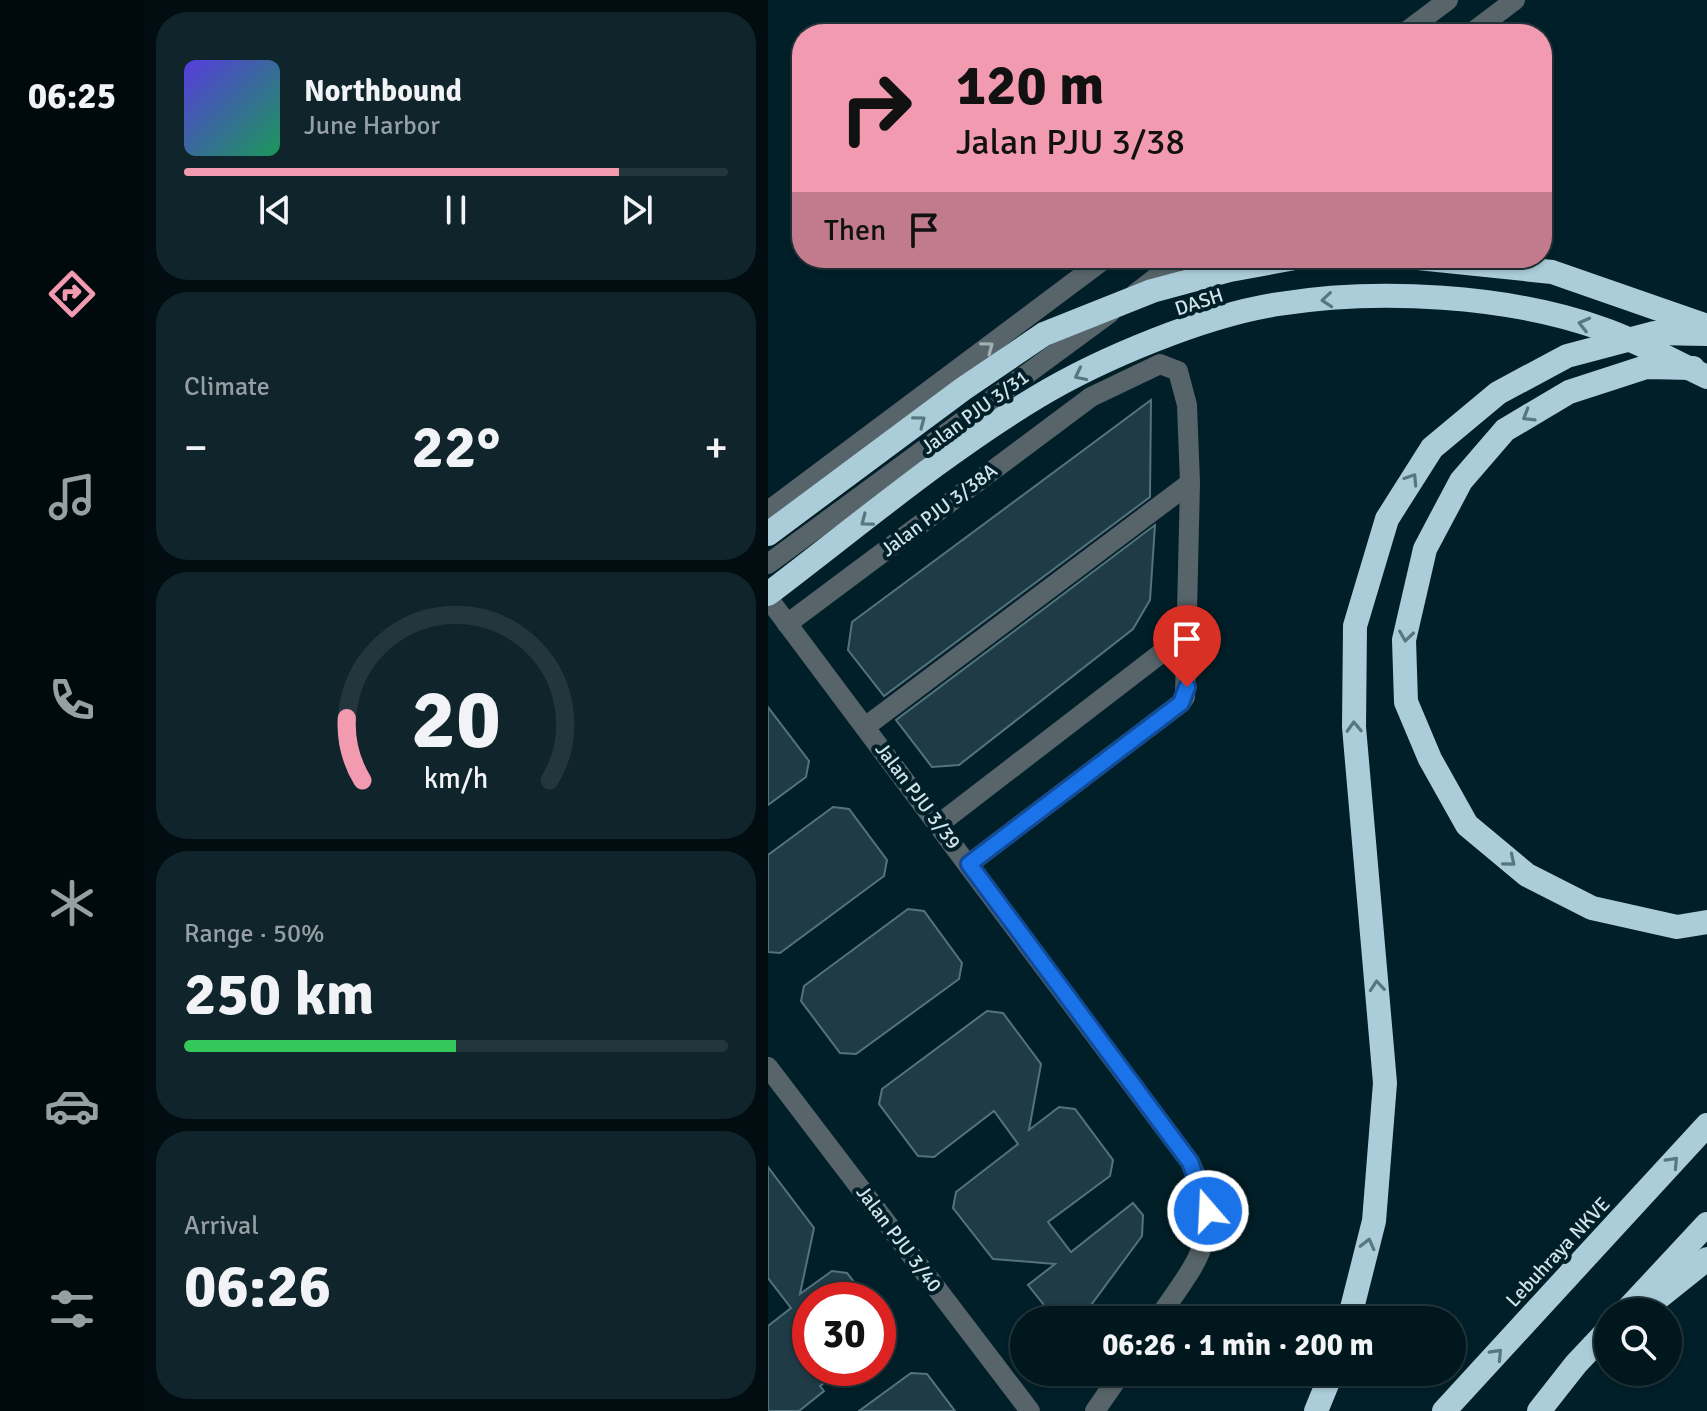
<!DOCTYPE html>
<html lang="en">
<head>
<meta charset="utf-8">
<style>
  body { margin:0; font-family:Signika,sans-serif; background:#0f242b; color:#f1f3f6; height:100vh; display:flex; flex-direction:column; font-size:30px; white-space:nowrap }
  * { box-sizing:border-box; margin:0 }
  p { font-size:26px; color:#969fa4 }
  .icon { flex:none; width:44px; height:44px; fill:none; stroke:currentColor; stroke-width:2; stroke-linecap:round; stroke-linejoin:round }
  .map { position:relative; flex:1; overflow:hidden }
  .side { display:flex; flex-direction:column; gap:12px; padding:12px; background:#010d10; width:624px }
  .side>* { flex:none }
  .hud { position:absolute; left:24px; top:24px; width:760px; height:244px; border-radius:32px; box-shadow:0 2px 6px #0004,0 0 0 2px #23363c; background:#f29ab0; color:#111; overflow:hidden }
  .tools { position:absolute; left:826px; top:1298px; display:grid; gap:16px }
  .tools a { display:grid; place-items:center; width:88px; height:88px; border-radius:50%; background:#01171e; box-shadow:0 2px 6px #0004,0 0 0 2px #23363c; font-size:40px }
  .speed { position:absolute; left:24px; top:1282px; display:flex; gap:16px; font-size:40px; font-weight:700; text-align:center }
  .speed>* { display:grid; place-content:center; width:104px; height:104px; border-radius:50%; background:#01171e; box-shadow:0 2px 6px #0004,0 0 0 2px #23363c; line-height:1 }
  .speed .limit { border:12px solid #d22; background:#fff; color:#111 }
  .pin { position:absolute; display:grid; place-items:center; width:68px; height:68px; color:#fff; margin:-82px -34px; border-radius:50% 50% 50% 0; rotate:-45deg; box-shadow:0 0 8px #0007 }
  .pin .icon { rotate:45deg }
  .me { position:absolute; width:88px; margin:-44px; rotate:341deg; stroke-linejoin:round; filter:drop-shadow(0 0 6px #0008) }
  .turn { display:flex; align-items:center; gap:28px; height:168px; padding:0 32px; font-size:36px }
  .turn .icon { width:104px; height:104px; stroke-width:2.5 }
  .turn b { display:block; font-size:56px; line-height:68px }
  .then { display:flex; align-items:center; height:76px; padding:0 32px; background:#0003; gap:16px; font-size:30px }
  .big { font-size:60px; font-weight:700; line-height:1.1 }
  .side .card { flex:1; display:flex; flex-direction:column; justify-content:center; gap:12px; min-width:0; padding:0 28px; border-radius:32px; background:#0f242b }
  .side .dial { align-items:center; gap:0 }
  .dial svg { height:208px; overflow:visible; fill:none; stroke:#23363c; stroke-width:7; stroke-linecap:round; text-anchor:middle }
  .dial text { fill:#f1f3f6; stroke:none }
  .song { display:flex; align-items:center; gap:24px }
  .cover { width:96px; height:96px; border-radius:12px; background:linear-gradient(135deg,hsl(250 70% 55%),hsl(150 70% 35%)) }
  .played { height:8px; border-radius:4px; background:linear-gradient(90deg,#f29ab0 80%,#23363c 80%) }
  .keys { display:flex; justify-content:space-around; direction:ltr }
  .heat { display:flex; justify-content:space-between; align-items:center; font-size:44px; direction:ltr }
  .charge { height:12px; border-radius:6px; background:linear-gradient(90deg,#34c759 50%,#23363c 0) }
  .trip { position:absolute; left:242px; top:1306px; width:456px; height:80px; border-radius:40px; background:#01171e; box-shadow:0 2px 6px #0004,0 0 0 2px #23363c; font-weight:700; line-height:80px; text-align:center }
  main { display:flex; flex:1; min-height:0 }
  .menu { display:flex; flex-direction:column; width:144px; justify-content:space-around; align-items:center; background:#00090c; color:#969fa4 }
  .menu .icon { width:56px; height:56px }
  .menu .current { color:#f29ab0 }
  .menu b { font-size:36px; color:#f1f3f6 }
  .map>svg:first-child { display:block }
  .building { fill:#1e3b46; stroke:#54737f; stroke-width:2 }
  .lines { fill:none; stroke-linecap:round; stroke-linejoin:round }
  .minor { stroke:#576469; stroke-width:20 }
  .highway { stroke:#abccd9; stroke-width:24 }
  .highway-bridge { stroke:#abccd9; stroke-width:24 }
  .oneway { stroke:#567680 }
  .oneway2 { stroke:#a0b0b5 }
  .route-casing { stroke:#114b97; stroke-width:20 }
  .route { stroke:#1a73e8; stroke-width:14 }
  .labels { text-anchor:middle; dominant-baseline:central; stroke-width:8; stroke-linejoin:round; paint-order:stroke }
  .street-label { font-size:20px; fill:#d1e2e8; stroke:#011f28 }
</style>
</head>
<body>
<main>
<nav class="menu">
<b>06:25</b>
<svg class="icon current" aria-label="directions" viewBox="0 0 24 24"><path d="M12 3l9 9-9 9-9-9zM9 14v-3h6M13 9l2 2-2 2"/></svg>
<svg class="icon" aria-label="music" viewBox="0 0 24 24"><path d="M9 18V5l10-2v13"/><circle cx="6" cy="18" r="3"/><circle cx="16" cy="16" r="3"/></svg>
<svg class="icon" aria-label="phone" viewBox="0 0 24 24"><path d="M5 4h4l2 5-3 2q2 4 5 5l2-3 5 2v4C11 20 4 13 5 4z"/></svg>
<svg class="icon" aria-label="climate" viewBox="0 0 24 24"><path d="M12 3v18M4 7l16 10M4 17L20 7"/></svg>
<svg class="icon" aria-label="car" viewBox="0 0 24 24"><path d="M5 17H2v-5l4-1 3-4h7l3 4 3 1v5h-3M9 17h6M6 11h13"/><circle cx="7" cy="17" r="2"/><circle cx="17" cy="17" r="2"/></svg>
<svg class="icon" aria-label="filters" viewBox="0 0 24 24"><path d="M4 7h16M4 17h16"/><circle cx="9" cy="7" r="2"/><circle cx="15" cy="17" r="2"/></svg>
</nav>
<section class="side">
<div class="card">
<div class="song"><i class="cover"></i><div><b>Northbound</b><p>June Harbor</p></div></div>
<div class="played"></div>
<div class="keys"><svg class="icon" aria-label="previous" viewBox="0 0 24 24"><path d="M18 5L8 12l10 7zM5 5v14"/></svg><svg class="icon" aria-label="pause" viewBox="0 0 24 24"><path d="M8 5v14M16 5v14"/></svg><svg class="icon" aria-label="next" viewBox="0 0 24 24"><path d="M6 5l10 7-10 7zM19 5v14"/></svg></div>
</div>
<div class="card"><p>Climate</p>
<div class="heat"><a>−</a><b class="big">22°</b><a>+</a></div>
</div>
<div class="card dial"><svg viewBox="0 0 100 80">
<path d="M14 69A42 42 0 1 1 86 69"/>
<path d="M14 69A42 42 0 0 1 8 45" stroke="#f29ab0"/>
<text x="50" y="56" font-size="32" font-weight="700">20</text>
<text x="50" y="72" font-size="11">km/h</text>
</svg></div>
<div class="card"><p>Range · 50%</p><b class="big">250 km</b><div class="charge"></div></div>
<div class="card"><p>Arrival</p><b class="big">06:26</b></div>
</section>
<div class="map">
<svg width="939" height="1411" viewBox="0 0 939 1411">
  <rect width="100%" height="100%" fill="#011f28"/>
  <!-- building -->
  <g class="building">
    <path d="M 383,400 L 382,497 L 116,696 L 80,650 L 84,622 Z"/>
    <path d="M 387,525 L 382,600 L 365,629 L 191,765 L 164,767 L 128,720 Z"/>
    <path d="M 0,707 L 41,761 L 38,777 L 0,805 Z"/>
    <path d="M 65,807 L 81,809 L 119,860 L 116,876 L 12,953 L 0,952 L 0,855 Z"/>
    <path d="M 140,909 L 156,911 L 194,963 L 191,979 L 88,1054 L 72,1053 L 33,1001 L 36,986 Z"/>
    <path d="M 219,1011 L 235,1013 L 273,1064 L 261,1130 L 291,1107 L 307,1109 L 345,1160 L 342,1176 L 280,1222 L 303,1252 L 365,1203 L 375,1215 L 374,1236 L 312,1320 L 288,1320 L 260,1285 L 287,1264 L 225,1259 L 185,1208 L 188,1192 L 250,1144 L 226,1111 L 166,1157 L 150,1156 L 111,1104 L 114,1089 Z"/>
    <path d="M 0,1167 L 46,1228 L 32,1294 L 64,1271 L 79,1273 L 100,1300 L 42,1300 L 42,1368 L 77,1368 L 52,1386 L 56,1391 L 31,1411 L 0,1411 L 0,1326 L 23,1308 L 0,1278 Z"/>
    <path d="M 143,1373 L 159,1374 L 187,1411 L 91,1411 Z"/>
  </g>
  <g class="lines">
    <!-- minor -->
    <g class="minor">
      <path d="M 635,34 L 680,0"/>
      <path d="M 702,34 L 747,0"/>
      <path d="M 367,294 L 413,258"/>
      <path d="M 0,511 L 338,258"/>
      <path d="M 0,564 L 342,313"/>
      <path d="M 0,598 L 422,1162 C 457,1237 431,1258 389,1320"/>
      <path d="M 19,624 L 323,397 L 392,364 L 410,371 L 419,405 L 422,483 L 417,697 L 413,703 L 201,864"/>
      <path d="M 97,727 L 422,483"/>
      <path d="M 171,824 L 418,634"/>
      <path d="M 0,1067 L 262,1411"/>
      <path d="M 327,1411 L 354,1372"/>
    </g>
    <!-- highway -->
    <g class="highway">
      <path d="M 650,258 L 784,272 L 939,326"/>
      <path d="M 925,368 L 878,367 L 801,392 L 737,430 L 693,481 L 657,549 L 636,640 L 638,702 L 662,759 L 699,825 L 759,875 L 824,908 L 909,927 L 939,922"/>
      <path d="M 875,1310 L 939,1259"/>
      <path d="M 857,1312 L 939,1224"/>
      <path d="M 581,1320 L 606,1221 L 617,1083 L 586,727 L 587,626 L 619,519 L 664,448 L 730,393 L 799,356 L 886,333 L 939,334"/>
      <path d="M 548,1411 L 564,1372"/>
      <path d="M 676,1411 L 939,1125"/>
      <path d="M 771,1411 L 808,1364 L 840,1330"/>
    </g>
    <!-- highway-bridge -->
    <g class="highway-bridge">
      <path d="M 0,534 L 195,389 L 276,334 L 384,291 L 462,270 L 527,258"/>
      <path d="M 0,594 C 86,529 177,452 269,397 C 332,359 437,315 511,304 C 610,288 740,295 835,329 C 870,341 905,361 939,377"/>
    </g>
  </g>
  <!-- one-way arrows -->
  <defs><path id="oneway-chevron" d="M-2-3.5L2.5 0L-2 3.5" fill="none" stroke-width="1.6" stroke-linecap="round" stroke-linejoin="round" transform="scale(2)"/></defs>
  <g class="oneway">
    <use href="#oneway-chevron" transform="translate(559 300) rotate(175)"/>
    <use href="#oneway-chevron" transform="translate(816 324) rotate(-166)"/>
    <use href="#oneway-chevron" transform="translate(312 375) rotate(154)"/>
    <use href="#oneway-chevron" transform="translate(760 416) rotate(149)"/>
    <use href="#oneway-chevron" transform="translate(152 421) rotate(-37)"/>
    <use href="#oneway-chevron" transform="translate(644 479) rotate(-57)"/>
    <use href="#oneway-chevron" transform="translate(98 521) rotate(143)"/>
    <use href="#oneway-chevron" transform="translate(638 636) rotate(98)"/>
    <use href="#oneway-chevron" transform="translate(586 727) rotate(-92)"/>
    <use href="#oneway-chevron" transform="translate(742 861) rotate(40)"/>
    <use href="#oneway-chevron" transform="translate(609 986) rotate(-95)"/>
    <use href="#oneway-chevron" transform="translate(905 1162) rotate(-47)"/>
    <use href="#oneway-chevron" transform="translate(600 1244) rotate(-76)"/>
    <use href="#oneway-chevron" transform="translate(729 1354) rotate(-47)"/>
  </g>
  <use class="oneway2" href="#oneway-chevron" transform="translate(220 347) rotate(-37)"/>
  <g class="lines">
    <!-- route casing -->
    <g class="route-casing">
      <path id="route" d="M 419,687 L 413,703 L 201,864 L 422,1162 L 440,1211"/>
    </g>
    <!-- route -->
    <use href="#route" class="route"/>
  </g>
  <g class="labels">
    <!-- street labels -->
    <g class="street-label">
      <text transform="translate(431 302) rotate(-18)">DASH</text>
      <text transform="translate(207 412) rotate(-36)">Jalan PJU 3/31</text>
      <text transform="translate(171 510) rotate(-37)">Jalan PJU 3/38A</text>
      <text transform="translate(150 796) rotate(53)">Jalan PJU 3/39</text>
      <text transform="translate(131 1239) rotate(53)">Jalan PJU 3/40</text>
      <text transform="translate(790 1252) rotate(-47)">Lebuhraya NKVE</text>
    </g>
  </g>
</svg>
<div class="tools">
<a><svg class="icon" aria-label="search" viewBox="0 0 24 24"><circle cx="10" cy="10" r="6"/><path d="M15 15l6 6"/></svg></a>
</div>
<div class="speed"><div class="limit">30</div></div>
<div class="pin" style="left:419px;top:687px;background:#d93025"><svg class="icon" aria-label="arrive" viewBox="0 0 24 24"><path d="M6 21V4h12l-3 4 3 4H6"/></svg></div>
<svg class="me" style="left:440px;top:1211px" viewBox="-20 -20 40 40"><circle r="17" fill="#1a73e8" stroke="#fff" stroke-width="3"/><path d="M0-11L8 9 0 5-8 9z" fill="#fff"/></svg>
<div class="trip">06:26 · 1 min · 200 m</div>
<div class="hud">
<div class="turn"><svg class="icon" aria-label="right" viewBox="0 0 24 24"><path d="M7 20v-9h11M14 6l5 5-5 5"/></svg><div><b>120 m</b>Jalan PJU 3/38</div></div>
<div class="then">Then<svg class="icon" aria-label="arrive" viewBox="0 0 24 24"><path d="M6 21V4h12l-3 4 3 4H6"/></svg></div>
</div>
</div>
</main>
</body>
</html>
